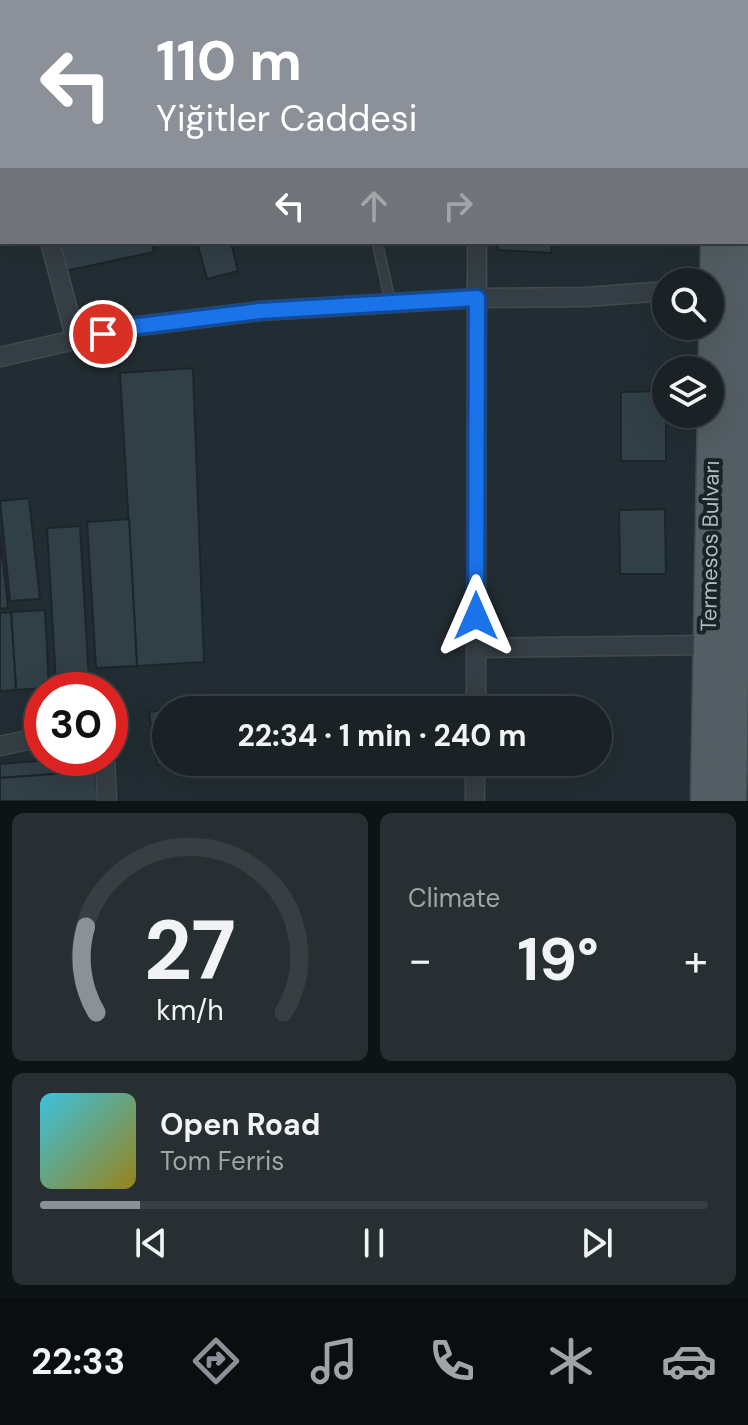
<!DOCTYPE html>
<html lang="en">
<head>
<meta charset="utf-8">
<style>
  body { margin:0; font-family:"DM Sans",sans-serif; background:#272f32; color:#f1f3f6; height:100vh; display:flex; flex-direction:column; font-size:30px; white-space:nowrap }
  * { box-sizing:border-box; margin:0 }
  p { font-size:26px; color:#9fa4a7 }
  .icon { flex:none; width:44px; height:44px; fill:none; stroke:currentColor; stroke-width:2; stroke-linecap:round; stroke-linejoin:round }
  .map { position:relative; height:801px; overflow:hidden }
  .sheet { display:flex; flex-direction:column; gap:12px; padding:12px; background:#0e1315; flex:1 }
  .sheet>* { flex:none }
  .hud { position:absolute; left:0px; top:0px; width:748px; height:244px; box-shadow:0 8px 32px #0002,0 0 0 2px #383f43; background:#8c9099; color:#fff; overflow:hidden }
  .controls { position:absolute; left:652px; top:268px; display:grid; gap:16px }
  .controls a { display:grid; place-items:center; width:72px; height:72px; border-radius:50%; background:#1a2226; box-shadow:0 8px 32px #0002,0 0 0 2px #383f43; font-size:40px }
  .speed { position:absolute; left:24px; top:672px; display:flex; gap:16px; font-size:40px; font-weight:700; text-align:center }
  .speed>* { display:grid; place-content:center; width:104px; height:104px; border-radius:50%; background:#1a2226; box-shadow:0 8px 32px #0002,0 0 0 2px #383f43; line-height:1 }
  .speed .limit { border:12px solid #d22; background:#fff; color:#111 }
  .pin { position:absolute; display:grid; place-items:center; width:68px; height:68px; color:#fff; margin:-34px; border:4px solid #fff; border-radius:50%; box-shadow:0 2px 8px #0007 }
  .me { position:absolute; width:88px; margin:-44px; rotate:0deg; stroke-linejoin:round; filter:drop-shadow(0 0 6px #0008) }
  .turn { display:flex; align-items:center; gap:28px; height:168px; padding:0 24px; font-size:36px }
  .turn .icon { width:104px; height:104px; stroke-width:2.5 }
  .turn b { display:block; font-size:56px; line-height:68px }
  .lanes { display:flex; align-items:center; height:76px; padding:0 24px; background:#0003; justify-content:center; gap:40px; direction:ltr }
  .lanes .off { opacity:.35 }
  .big { font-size:60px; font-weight:700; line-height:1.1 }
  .sheet .card { flex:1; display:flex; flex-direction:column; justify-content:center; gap:12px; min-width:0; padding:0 28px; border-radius:12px; background:#272f32 }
  .sheet .dial { align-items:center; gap:0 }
  .dial svg { height:208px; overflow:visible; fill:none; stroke:#383f43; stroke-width:7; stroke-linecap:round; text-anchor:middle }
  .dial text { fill:#f1f3f6; stroke:none }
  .song { display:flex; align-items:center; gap:24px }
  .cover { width:96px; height:96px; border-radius:12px; background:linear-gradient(135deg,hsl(190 70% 55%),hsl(50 70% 35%)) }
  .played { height:8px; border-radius:4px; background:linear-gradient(90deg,#8c9099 15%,#383f43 15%) }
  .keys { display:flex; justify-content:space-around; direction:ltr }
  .heat { display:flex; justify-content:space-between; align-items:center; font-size:44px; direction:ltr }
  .sheet .tiles { flex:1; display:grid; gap:12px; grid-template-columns:1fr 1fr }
  .card:last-child { grid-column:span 2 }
  .trip { position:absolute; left:152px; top:696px; width:460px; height:80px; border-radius:40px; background:#1a2226; box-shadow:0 8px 32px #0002,0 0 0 2px #383f43; font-weight:700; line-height:80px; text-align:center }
  .dock { display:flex; height:128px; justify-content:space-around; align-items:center; background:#0a0e0f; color:#9fa4a7 }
  .dock .icon { width:56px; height:56px }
  .dock .selected { color:#8c9099 }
  .dock b { font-size:36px; color:#f1f3f6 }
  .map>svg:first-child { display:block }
  .building { fill:#313f46; stroke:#1c252a; stroke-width:2 }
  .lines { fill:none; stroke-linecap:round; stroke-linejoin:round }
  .lane-casing { stroke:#414a50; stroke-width:12 }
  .street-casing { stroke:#414a50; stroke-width:21 }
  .primary-casing { stroke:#414a50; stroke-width:31 }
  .lane { stroke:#353e44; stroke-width:9 }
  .street { stroke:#353e44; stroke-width:18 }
  .primary { stroke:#535e64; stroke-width:28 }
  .route-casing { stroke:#114b97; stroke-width:20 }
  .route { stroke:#1a73e8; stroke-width:14 }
  .labels { text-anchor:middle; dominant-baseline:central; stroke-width:8; stroke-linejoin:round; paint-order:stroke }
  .street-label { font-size:22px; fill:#afbac1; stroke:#1a2328 }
</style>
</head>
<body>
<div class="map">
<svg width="748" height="801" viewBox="0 0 748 801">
  <rect width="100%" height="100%" fill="#222d33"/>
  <!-- building -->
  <g class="building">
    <path d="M 195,0 L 267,0 L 268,1 L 196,2 Z"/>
    <path d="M 324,0 L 406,0 L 407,2 L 324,2 Z"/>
    <path d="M 406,0 L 452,0 L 407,2 Z"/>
    <path d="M 58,242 L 152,242 L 154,252 L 65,271 Z"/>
    <path d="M 197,242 L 231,242 L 238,271 L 207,279 Z"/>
    <path d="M 498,242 L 552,242 L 551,253 L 498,250 Z"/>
    <path d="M 193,368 L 204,662 L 137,666 L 120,373 Z"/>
    <path d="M 666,391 L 666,461 L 621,461 L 621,392 Z"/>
    <path d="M 29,498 L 40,599 L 10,601 L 0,501 Z"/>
    <path d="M 665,509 L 666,574 L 620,574 L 619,510 Z"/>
    <path d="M 129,519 L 137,666 L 96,668 L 87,522 Z"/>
    <path d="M 80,526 L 89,681 L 56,683 L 47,528 Z"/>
    <path d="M 0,535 L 8,608 L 0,609 Z"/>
    <path d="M 45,610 L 49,688 L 16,690 L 11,612 Z"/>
    <path d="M 11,612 L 16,690 L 0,691 L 0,613 Z"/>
    <path d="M 250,697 L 252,710 L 166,710 L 166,762 L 179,762 L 157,765 L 149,712 Z"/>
    <path d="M 74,758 L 94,758 L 95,771 L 0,778 L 0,764 Z"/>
    <path d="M 95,771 L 98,801 L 0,801 L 0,778 Z"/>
  </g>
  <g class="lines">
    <!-- lane casing -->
    <g class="lane-casing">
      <g id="lane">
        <path d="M 320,0 L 320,2"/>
        <path d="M 377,242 L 391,304"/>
      </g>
    </g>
    <!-- street casing -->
    <g class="street-casing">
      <g id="street">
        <path d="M 475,0 L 475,2"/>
        <path d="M 0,61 L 2,68"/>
        <path d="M 50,242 L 76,340"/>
        <path d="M 0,357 L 131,327 L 260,311 L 477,298 L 586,297 L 666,291"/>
        <path d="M 476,648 L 708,645"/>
        <path d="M 476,710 L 477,242"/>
        <path d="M 0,746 L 42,737"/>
        <path d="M 105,758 L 107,801"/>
        <path d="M 475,801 L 475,762"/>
      </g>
    </g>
    <!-- primary casing -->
    <g class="primary-casing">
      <g id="primary">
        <path d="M 720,2 L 720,0"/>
        <path d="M 746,50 L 747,0"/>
        <path d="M 705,801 L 715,242"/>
        <path d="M 732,801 L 741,242"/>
      </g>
    </g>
    <!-- lane -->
    <use href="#lane" class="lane"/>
    <!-- street -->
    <use href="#street" class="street"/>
    <!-- primary -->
    <use href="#primary" class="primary"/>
  </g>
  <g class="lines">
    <!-- route casing -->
    <g class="route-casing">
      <path id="route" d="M 103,334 L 131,327 L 260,311 L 477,298 L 476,616"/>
    </g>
    <!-- route -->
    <use href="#route" class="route"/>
  </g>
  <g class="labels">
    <!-- street labels -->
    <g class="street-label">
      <text transform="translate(710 546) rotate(-89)">Termesos Bulvarı</text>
    </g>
  </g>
</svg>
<div class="controls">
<a><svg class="icon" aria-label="search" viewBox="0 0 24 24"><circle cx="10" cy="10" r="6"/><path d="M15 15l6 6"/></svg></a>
<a><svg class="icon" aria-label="layers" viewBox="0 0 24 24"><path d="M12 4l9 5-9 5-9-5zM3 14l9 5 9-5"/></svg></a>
</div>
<div class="speed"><div class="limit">30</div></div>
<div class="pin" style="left:103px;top:334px;background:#d93025"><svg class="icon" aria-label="arrive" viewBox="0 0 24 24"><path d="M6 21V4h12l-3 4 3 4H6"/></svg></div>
<svg class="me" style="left:476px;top:616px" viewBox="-20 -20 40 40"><path d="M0-17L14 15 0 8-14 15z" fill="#1a73e8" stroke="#fff" stroke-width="4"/></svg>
<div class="trip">22:34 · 1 min · 240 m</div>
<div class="hud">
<div class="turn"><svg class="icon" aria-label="left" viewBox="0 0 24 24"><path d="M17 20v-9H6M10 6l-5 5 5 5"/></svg><div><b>110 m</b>Yiğitler Caddesi</div></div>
<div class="lanes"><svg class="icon" aria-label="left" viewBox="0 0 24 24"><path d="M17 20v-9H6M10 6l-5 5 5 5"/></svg><svg class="icon off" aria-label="ahead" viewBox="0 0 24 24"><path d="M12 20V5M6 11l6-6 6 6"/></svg><svg class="icon off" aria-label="right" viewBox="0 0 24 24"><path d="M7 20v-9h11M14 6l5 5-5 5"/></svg></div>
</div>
</div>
<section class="sheet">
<div class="tiles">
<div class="card dial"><svg viewBox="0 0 100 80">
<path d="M14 69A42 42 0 1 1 86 69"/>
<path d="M14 69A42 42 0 0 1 10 36" stroke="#8c9099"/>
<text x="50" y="56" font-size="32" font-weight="700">27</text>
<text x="50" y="72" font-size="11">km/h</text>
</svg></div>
<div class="card"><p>Climate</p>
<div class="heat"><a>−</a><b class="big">19°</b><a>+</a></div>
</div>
<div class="card">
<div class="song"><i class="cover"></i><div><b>Open Road</b><p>Tom Ferris</p></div></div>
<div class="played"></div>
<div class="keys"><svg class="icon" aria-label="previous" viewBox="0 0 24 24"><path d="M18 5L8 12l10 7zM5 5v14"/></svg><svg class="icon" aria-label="pause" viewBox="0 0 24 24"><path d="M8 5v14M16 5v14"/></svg><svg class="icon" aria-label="next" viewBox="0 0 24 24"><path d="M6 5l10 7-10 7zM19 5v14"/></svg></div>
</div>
</div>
</section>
<nav class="dock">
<b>22:33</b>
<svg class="icon selected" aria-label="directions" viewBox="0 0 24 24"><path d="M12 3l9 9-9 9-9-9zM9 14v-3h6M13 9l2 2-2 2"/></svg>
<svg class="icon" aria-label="music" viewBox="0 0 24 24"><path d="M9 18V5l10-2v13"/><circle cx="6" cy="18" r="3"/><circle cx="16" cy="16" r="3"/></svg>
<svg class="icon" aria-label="phone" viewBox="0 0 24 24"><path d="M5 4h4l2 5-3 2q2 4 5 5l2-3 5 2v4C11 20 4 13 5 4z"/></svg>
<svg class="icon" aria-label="climate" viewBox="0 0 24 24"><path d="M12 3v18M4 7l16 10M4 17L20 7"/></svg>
<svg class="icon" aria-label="car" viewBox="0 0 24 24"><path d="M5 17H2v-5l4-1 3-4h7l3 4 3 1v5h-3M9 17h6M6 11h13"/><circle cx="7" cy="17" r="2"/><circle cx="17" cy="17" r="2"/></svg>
</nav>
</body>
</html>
